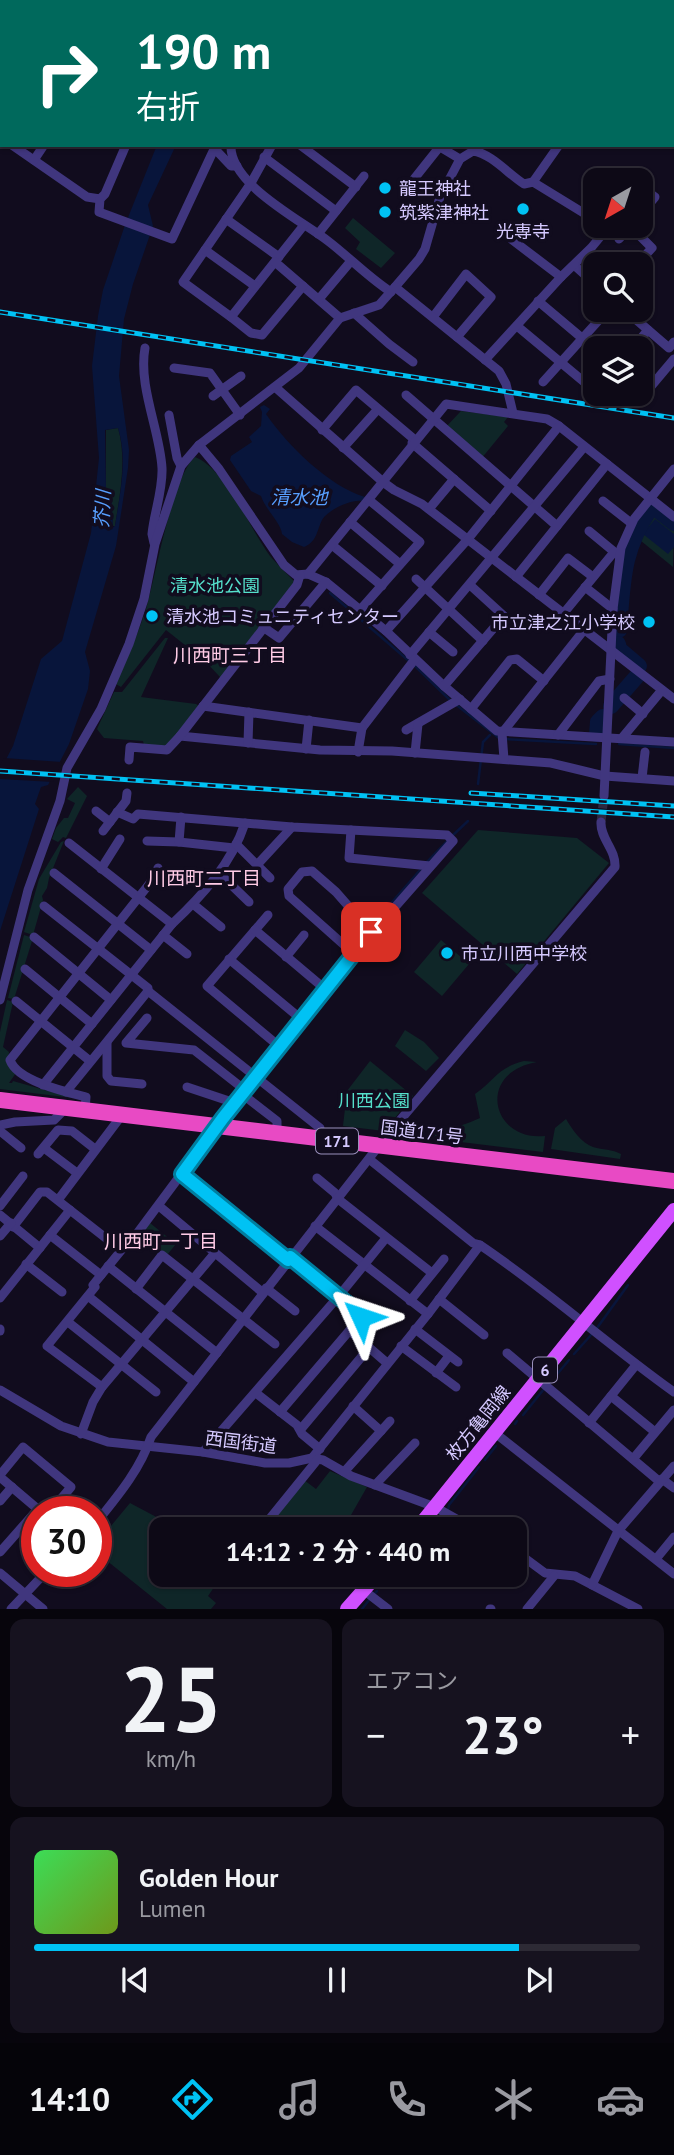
<!DOCTYPE html>
<html lang="ja">
<head>
<meta charset="utf-8">
<style>
  body { margin:0; font-family:"PT Sans","Noto Sans JP",sans-serif; background:#16121f; color:#f1f3f6; height:100vh; display:flex; flex-direction:column; font-size:26px; white-space:nowrap }
  * { box-sizing:border-box; margin:0 }
  p { font-size:23px; color:#9a9aa1 }
  .icon { flex:none; width:38px; height:38px; fill:none; stroke:currentColor; stroke-width:2; stroke-linecap:round; stroke-linejoin:round }
  .map { position:relative; height:1609px; overflow:hidden }
  .panel { display:flex; flex-direction:column; gap:10px; padding:10px; background:#07050c; flex:1 }
  .panel>* { flex:none }
  .top-card { position:absolute; left:0px; top:0px; width:676px; height:147px; box-shadow:0 2px 5px #0004,0 0 0 2px #2d2a35; background:#00695c; color:#fff; overflow:hidden }
  .needle { width:46px; rotate:219deg }
  .controls { position:absolute; left:583px; top:168px; display:grid; gap:14px }
  .controls a { display:grid; place-items:center; width:70px; height:70px; border-radius:14px; background:#0d0916; box-shadow:0 2px 5px #0004,0 0 0 2px #2d2a35; font-size:35px }
  .speed { position:absolute; left:21px; top:1496px; display:flex; gap:14px; font-size:35px; font-weight:700; text-align:center }
  .speed>* { display:grid; place-content:center; width:91px; height:91px; border-radius:50%; background:#0d0916; box-shadow:0 2px 5px #0004,0 0 0 2px #2d2a35; line-height:1 }
  .speed .limit { border:10px solid #d22; background:#fff; color:#111 }
  .pin { position:absolute; display:grid; place-items:center; width:60px; height:60px; color:#fff; margin:-30px; border-radius:14px; box-shadow:0 4px 10px #0006 }
  .me { position:absolute; width:77px; margin:-38px; rotate:312deg; stroke-linejoin:round; filter:drop-shadow(0 0 5px #0008) }
  .turn { display:flex; align-items:center; gap:24px; height:147px; padding:0 21px; font-size:32px }
  .turn .icon { width:91px; height:91px; stroke-width:2.5 }
  .turn b { display:block; font-size:49px; line-height:60px }
  .big { font-size:52px; font-weight:700; line-height:1.1 }
  .panel .card { flex:1; display:flex; flex-direction:column; justify-content:center; gap:10px; min-width:0; padding:0 24px; border-radius:14px; background:#16121f }
  .panel .dial { align-items:center; gap:0 }
  .dial b { font-size:91px; line-height:1 }
  .song { display:flex; align-items:center; gap:21px }
  .cover { width:84px; height:84px; border-radius:10px; background:linear-gradient(135deg,hsl(130 70% 55%),hsl(80 70% 35%)) }
  .played { height:7px; border-radius:4px; background:linear-gradient(90deg,#00c2f4 80%,#2d2a35 80%) }
  .keys { display:flex; justify-content:space-around; direction:ltr }
  .heat { display:flex; justify-content:space-between; align-items:center; font-size:38px; direction:ltr }
  .panel .tiles { flex:1; display:grid; gap:10px; grid-template-columns:1fr 1fr }
  .card:last-child { grid-column:span 2 }
  .trip { position:absolute; left:149px; top:1517px; width:378px; height:70px; border-radius:14px; background:#0d0916; box-shadow:0 2px 5px #0004,0 0 0 2px #2d2a35; font-weight:700; line-height:70px; text-align:center }
  .tab-bar { display:flex; height:112px; justify-content:space-around; align-items:center; background:#050409; color:#9a9aa1 }
  .tab-bar .icon { width:49px; height:49px }
  .tab-bar .current { color:#00c2f4 }
  .tab-bar b { font-size:32px; color:#f1f3f6 }
  .map>svg:first-child { display:block }
  .green { fill:#0f2628 }
  .water { fill:#08153b; fill-rule:evenodd }
  .pier { fill:#110c1e }
  .lines { fill:none; stroke-linecap:round; stroke-linejoin:round }
  .stream { stroke:#08153b; stroke-width:2.5 }
  .river { stroke:#08153b; stroke-width:16 }
  .minor-tunnel { stroke:#2e2840; stroke-width:9; stroke-dasharray:9 4.5; stroke-linecap:butt }
  .minor { stroke:#40367e; stroke-width:9 }
  .primary { stroke:#d050ff; stroke-width:14 }
  .trunk { stroke:#e84ac4; stroke-width:16 }
  .rail-casing { stroke:#00c2f4; stroke-width:5 }
  .rail { stroke:#110c1e; stroke-width:2.5; stroke-dasharray:8; stroke-linecap:butt }
  .route-casing { stroke:#007e9f; stroke-width:18 }
  .route { stroke:#00c2f4; stroke-width:12 }
  .poi-dot { fill:#00c2f4; stroke:#110c1e; stroke-width:2.5 }
  .labels { text-anchor:middle; dominant-baseline:central; stroke-width:7; stroke-linejoin:round; paint-order:stroke }
  .shield { fill:#110c1e; stroke:#9a90bc; stroke-width:2 }
  .shield-label { font-size:16px; font-weight:bold; fill:#d5c9ff }
  .poi-label { font-size:18px; fill:#d5c9ff; stroke:#110c1e; text-anchor:start }
  .park-label { font-size:18px; fill:#55dfcb; stroke:#110c1e }
  .street-label { font-size:18px; fill:#d5c9ff; stroke:#110c1e }
  .water-label { font-size:19px; font-style:italic; fill:#579fff; stroke:#110c1e }
  .neighbourhood-label { font-size:19px; fill:#ffcbe6; stroke:#110c1e }
</style>
</head>
<body>
<div class="map">
<svg width="674" height="1609" viewBox="0 0 674 1609">
  <rect width="100%" height="100%" fill="#110c1e"/>
  <!-- green -->
  <g class="green">
    <path d="M 353,218 L 395,253 L 381,268 L 356,249 L 360,242 L 345,228 Z"/>
    <path d="M 461,411 L 508,417 L 504,422 L 508,426 L 481,459 L 445,428 Z"/>
    <path d="M 118,428 C 127,459 120,494 115,526 L 113,526 L 111,493 L 108,494 L 106,491 L 106,430 Z"/>
    <path d="M 195,457 C 226,469 250,529 270,556 C 277,564 285,572 293,580 L 294,583 L 223,677 L 220,677 L 205,661 L 166,630 L 121,687 L 116,684 C 127,659 138,634 146,609 C 156,575 172,477 195,457 Z"/>
    <path d="M 654,509 L 674,525 L 673,567 L 635,536 Z"/>
    <path d="M 165,638 L 168,638 L 141,697 L 196,704 L 199,706 L 167,747 L 144,745 L 143,741 L 104,738 L 97,729 L 114,692 L 122,692 Z"/>
    <path d="M 78,787 L 87,796 L 66,838 L 63,837 L 58,842 L 52,839 L 56,828 L 64,818 L 68,818 L 75,803 L 67,799 Z"/>
    <path d="M 478,830 L 577,838 L 609,863 L 517,974 L 422,893 Z"/>
    <path d="M 64,841 L 49,878 L 47,888 L 42,896 L 43,900 L 33,935 L 24,932 L 39,879 L 61,842 Z"/>
    <path d="M 24,935 L 33,938 L 14,999 L 8,998 Z"/>
    <path d="M 441,940 L 469,964 L 442,996 L 414,972 Z"/>
    <path d="M 7,1000 L 13,1002 L 3,1047 L 9,1052 L 8,1060 L 16,1073 L 9,1083 L 12,1083 L 13,1081 L 73,1098 L 0,1089 L 0,1032 Z"/>
    <path d="M 405,1030 L 424,1042 L 439,1058 L 426,1071 L 395,1046 Z"/>
    <path d="M 370,1061 L 413,1096 L 384,1131 L 343,1126 L 347,1091 Z"/>
    <path d="M 524,1061 L 537,1062 C 475,1073 492,1142 545,1136 L 543,1152 L 428,1138 L 428,1126 C 445,1131 463,1126 480,1118 L 475,1094 C 496,1079 497,1068 524,1061 Z"/>
    <path d="M 566,1119 C 572,1129 581,1143 593,1147 C 603,1150 612,1149 621,1154 L 620,1159 L 551,1149 L 555,1128 Z"/>
    <path d="M 150,1223 L 176,1244 L 167,1255 L 161,1250 L 158,1254 L 137,1238 Z"/>
    <path d="M 330,1471 L 367,1487 L 343,1529 L 281,1529 L 271,1522 L 304,1480 L 316,1489 Z"/>
    <path d="M 130,1503 L 179,1529 L 161,1530 L 161,1575 L 221,1577 L 208,1596 L 216,1603 L 211,1609 L 167,1609 L 96,1552 L 96,1544 Z"/>
  </g>
  <!-- water -->
  <g class="water">
    <path d="M 157,145 L 176,145 L 148,205 L 153,226 L 133,284 L 124,319 L 119,376 L 129,450 L 128,468 L 116,546 L 85,652 L 90,671 L 88,689 L 69,744 L 48,785 L 41,787 L 35,804 L 39,809 L 0,931 L 0,771 L 13,746 L 41,659 L 62,641 L 91,533 L 99,458 L 92,366 L 98,316 L 103,290 L 125,225 ZM 118,428 C 128,459 120,494 115,526 L 113,527 L 111,493 L 108,494 L 106,491 L 105,430 Z"/>
    <path d="M 264,405 L 270,409 L 266,414 C 287,445 330,487 365,497 L 362,501 C 351,499 328,510 322,520 C 317,530 317,542 304,547 L 292,542 L 282,534 C 281,523 265,509 261,496 L 251,491 L 230,460 L 231,456 L 252,442 L 249,437 L 261,426 L 262,412 L 260,407 Z"/>
    <path d="M 655,519 L 674,534 L 674,547 L 668,554 L 643,534 Z"/>
  </g>
  <!-- pier -->
  <path class="pier" d="M 4,758 L 62,762 L 53,782 L 0,779 L 0,765 Z"/>
  <g class="lines">
    <!-- stream -->
    <g class="stream">
      <path d="M 330,593 L 409,661"/>
      <path d="M 414,665 L 450,700 L 499,738"/>
      <path d="M 505,739 L 596,744"/>
      <path d="M 619,744 L 674,748"/>
      <path d="M 478,784 L 483,742 L 490,735"/>
      <path d="M 452,836 L 468,821"/>
      <path d="M 425,864 L 447,841"/>
      <path d="M 352,948 L 421,869"/>
      <path d="M 256,1069 L 263,1061"/>
      <path d="M 597,1328 L 628,1285"/>
      <path d="M 574,1354 L 591,1335"/>
      <path d="M 548,1385 L 569,1360"/>
      <path d="M 523,1415 L 544,1389"/>
      <path d="M 515,1424 L 517,1421"/>
      <path d="M 485,1460 L 496,1446"/>
      <path d="M 448,1510 L 449,1505 L 479,1467"/>
      <path d="M 429,1530 L 437,1520 L 441,1519"/>
      <path d="M 380,1587 L 386,1581"/>
      <path d="M 375,1593 L 377,1591"/>
      <path d="M 362,1609 L 369,1600"/>
    </g>
    <!-- river -->
    <g class="river">
      <path d="M 619,630 C 623,581 622,550 651,508 L 655,508 L 674,523"/>
      <path d="M 618,644 L 619,649 L 639,666"/>
      <path d="M 611,706 L 638,675"/>
      <path d="M 597,734 L 598,722 L 603,717"/>
    </g>
    <!-- minor-tunnel -->
    <path class="minor-tunnel" d="M 601,822 L 604,796"/>
    <!-- minor -->
    <g class="minor">
      <path d="M 69,0 L 72,2"/>
      <path d="M 158,0 L 160,2"/>
      <path d="M 324,0 L 326,2"/>
      <path d="M 455,0 L 457,2"/>
      <path d="M 533,0 L 535,0"/>
      <path d="M 580,0 L 582,2"/>
      <path d="M 615,0 L 617,2"/>
      <path d="M 176,2 L 178,0"/>
      <path d="M 202,2 L 204,0"/>
      <path d="M 302,2 L 303,0"/>
      <path d="M 343,2 L 345,0"/>
      <path d="M 383,2 L 385,0"/>
      <path d="M 409,2 L 410,0"/>
      <path d="M 593,2 L 594,0"/>
      <path d="M 646,2 L 648,0"/>
      <path d="M 0,69 L 2,70"/>
      <path d="M 0,94 L 2,92"/>
      <path d="M 0,137 L 2,139"/>
      <path d="M 12,145 L 87,197 L 100,199"/>
      <path d="M 126,145 L 105,194 L 100,199 L 99,212 L 172,239 L 216,145"/>
      <path d="M 231,145 C 229,184 301,220 328,241 C 349,257 368,277 391,292"/>
      <path d="M 272,145 L 251,183 L 183,282 L 231,317 L 304,225"/>
      <path d="M 300,145 L 356,187"/>
      <path d="M 440,147 L 460,159"/>
      <path d="M 214,148 L 231,166 L 237,166"/>
      <path d="M 264,157 L 336,211"/>
      <path d="M 34,160 L 44,145"/>
      <path d="M 533,182 L 559,145"/>
      <path d="M 406,189 L 441,145"/>
      <path d="M 640,215 L 655,197 L 642,187"/>
      <path d="M 226,219 L 279,257"/>
      <path d="M 631,227 L 652,248 L 637,264"/>
      <path d="M 318,234 L 364,176"/>
      <path d="M 511,239 L 561,277"/>
      <path d="M 619,239 L 631,226"/>
      <path d="M 205,250 L 255,286"/>
      <path d="M 275,262 L 340,318"/>
      <path d="M 575,266 L 595,284"/>
      <path d="M 395,287 L 419,259 L 425,249 L 440,197 L 460,159 L 473,151 C 492,154 508,174 524,184 L 533,182 L 595,220"/>
      <path d="M 319,299 L 351,261"/>
      <path d="M 538,301 L 595,349"/>
      <path d="M 625,310 L 669,348 L 674,342"/>
      <path d="M 354,313 L 389,344 L 413,362"/>
      <path d="M 231,317 L 251,333 L 262,335 L 303,286"/>
      <path d="M 433,317 L 466,274 L 491,297 L 457,337"/>
      <path d="M 517,326 L 595,391"/>
      <path d="M 145,348 C 138,386 160,431 162,468 C 163,490 154,513 152,534 L 154,543"/>
      <path d="M 633,348 L 648,330"/>
      <path d="M 485,360 L 561,277 L 591,248 L 605,231 L 601,226"/>
      <path d="M 174,368 L 210,373 L 240,415"/>
      <path d="M 543,382 L 608,310"/>
      <path d="M 275,387 L 383,482 L 394,490 L 422,504 L 674,699"/>
      <path d="M 606,394 L 612,395"/>
      <path d="M 406,395 L 557,526"/>
      <path d="M 213,396 L 241,376"/>
      <path d="M 642,397 L 674,359"/>
      <path d="M 169,415 L 177,458 L 181,466"/>
      <path d="M 322,430 L 356,390 L 415,440"/>
      <path d="M 412,443 L 491,511"/>
      <path d="M 199,445 L 219,469 L 284,565 L 296,575 L 308,574 L 326,582 L 386,631 L 444,686 L 497,731 L 674,742"/>
      <path d="M 343,448 L 378,409"/>
      <path d="M 603,501 L 631,523"/>
      <path d="M 429,509 L 454,479"/>
      <path d="M 350,522 L 400,564"/>
      <path d="M 589,531 L 618,555"/>
      <path d="M 332,545 L 382,586"/>
      <path d="M 308,574 L 446,404 L 547,419 L 559,426 L 674,517"/>
      <path d="M 516,577 L 607,464"/>
      <path d="M 416,579 L 483,641"/>
      <path d="M 585,587 L 613,609"/>
      <path d="M 539,595 L 568,558 L 593,577"/>
      <path d="M 360,610 L 420,542 L 369,500"/>
      <path d="M 563,614 L 614,552"/>
      <path d="M 263,627 L 279,638 L 326,582"/>
      <path d="M 386,631 L 468,539 L 559,426"/>
      <path d="M 429,632 L 453,652"/>
      <path d="M 410,655 L 584,447"/>
      <path d="M 444,686 L 504,616 L 470,585"/>
      <path d="M 624,698 L 643,714"/>
      <path d="M 203,706 L 362,728 L 415,659"/>
      <path d="M 471,709 L 510,660 L 517,659 L 544,681"/>
      <path d="M 406,730 L 460,699"/>
      <path d="M 558,735 L 599,681 L 610,679"/>
      <path d="M 180,736 L 320,750 L 392,751 L 551,763 L 605,776 L 674,781"/>
      <path d="M 622,738 L 662,690"/>
      <path d="M 248,743 L 249,712"/>
      <path d="M 306,749 L 309,720"/>
      <path d="M 358,752 L 362,728"/>
      <path d="M 415,753 L 418,724"/>
      <path d="M 504,759 L 502,733 L 584,630"/>
      <path d="M 129,760 L 130,747 L 167,750 L 180,736 L 297,585 L 300,575"/>
      <path d="M 642,778 L 645,752"/>
      <path d="M 604,796 L 613,609 L 621,548 L 634,519 L 674,469"/>
      <path d="M 96,811 L 110,822"/>
      <path d="M 351,830 L 349,858 L 430,866"/>
      <path d="M 103,831 L 126,801 L 127,793"/>
      <path d="M 147,841 L 179,842 L 234,848"/>
      <path d="M 179,842 L 181,817"/>
      <path d="M 69,843 L 172,924 C 202,896 232,863 245,823"/>
      <path d="M 236,844 L 270,878"/>
      <path d="M 257,865 L 292,827"/>
      <path d="M 101,869 L 120,839"/>
      <path d="M 54,873 L 151,950"/>
      <path d="M 219,873 L 249,902"/>
      <path d="M 193,904 L 221,927"/>
      <path d="M 44,906 L 148,988 L 148,991 L 66,1092"/>
      <path d="M 268,915 L 207,986 L 280,1047"/>
      <path d="M 255,930 L 325,989"/>
      <path d="M 163,935 L 187,954"/>
      <path d="M 34,937 L 111,1000"/>
      <path d="M 353,953 L 289,896 L 288,889 L 302,872 L 312,871 L 336,892 L 371,932"/>
      <path d="M 286,957 L 304,935"/>
      <path d="M 229,959 L 301,1019"/>
      <path d="M 25,969 L 92,1024"/>
      <path d="M 148,991 L 320,1128 L 319,1138"/>
      <path d="M 0,1000 L 28,890 L 60,801 L 67,768 L 101,709 L 129,644 L 144,599 L 155,544 L 181,466 L 199,445 L 299,368 L 340,318 L 379,305 L 395,287 L 499,371 L 506,384 L 513,413"/>
      <path d="M 16,1001 L 90,1061"/>
      <path d="M 147,1018 L 126,1043 L 194,1050 L 245,1090"/>
      <path d="M 107,1043 L 107,1076 L 111,1081 L 142,1084"/>
      <path d="M 43,1085 L 172,924"/>
      <path d="M 187,1087 L 235,1103"/>
      <path d="M 242,1094 L 277,1121 L 277,1134"/>
      <path d="M 85,1110 L 86,1097 C 66,1092 17,1081 10,1060 L 150,883 L 158,868"/>
      <path d="M 0,1125 L 15,1122 L 54,1120 L 66,1108"/>
      <path d="M 0,1131 L 21,1148"/>
      <path d="M 44,1148 L 77,1173"/>
      <path d="M 38,1154 L 58,1130 L 72,1131 L 95,1149"/>
      <path d="M 369,1159 L 473,1243 L 480,1245 C 547,1290 608,1345 674,1392"/>
      <path d="M 182,1174 L 288,1260"/>
      <path d="M 317,1178 L 335,1193 L 338,1199 L 432,1273"/>
      <path d="M 58,1200 L 122,1115"/>
      <path d="M 0,1206 L 23,1176"/>
      <path d="M 159,1206 L 262,1292"/>
      <path d="M 0,1215 L 40,1248"/>
      <path d="M 315,1226 L 428,1314"/>
      <path d="M 13,1227 L 40,1192 L 47,1192 L 121,1250"/>
      <path d="M 50,1235 L 101,1275"/>
      <path d="M 0,1236 L 11,1223"/>
      <path d="M 26,1264 L 62,1292"/>
      <path d="M 108,1266 L 217,1353"/>
      <path d="M 266,1288 L 295,1311"/>
      <path d="M 136,1289 L 162,1255 L 275,1344"/>
      <path d="M 88,1296 L 194,1382"/>
      <path d="M 0,1298 L 70,1210"/>
      <path d="M 439,1299 L 484,1335"/>
      <path d="M 410,1301 L 444,1259"/>
      <path d="M 68,1322 L 156,1392"/>
      <path d="M 0,1329 L 0,1331"/>
      <path d="M 415,1329 L 458,1362"/>
      <path d="M 350,1331 L 387,1363"/>
      <path d="M 401,1346 L 456,1387"/>
      <path d="M 507,1353 L 660,1482"/>
      <path d="M 436,1373 L 449,1356"/>
      <path d="M 102,1387 L 47,1346 L 95,1287 L 93,1285 L 128,1242 L 130,1243 L 223,1118 L 338,972 L 453,841 L 447,835 L 292,827 L 138,814 L 133,819 L 117,812"/>
      <path d="M 0,1390 L 61,1426 L 108,1442 L 203,1452 L 265,1463 L 289,1463 L 312,1458 L 323,1460 L 351,1476 L 435,1507 L 476,1530"/>
      <path d="M 256,1393 L 297,1425 L 302,1434 L 320,1449"/>
      <path d="M 611,1396 L 655,1432"/>
      <path d="M 353,1406 L 381,1431"/>
      <path d="M 280,1412 L 361,1317 L 360,1314 L 290,1257"/>
      <path d="M 589,1423 L 636,1365"/>
      <path d="M 301,1429 L 369,1348"/>
      <path d="M 495,1433 L 674,1574"/>
      <path d="M 81,1434 L 93,1402 L 102,1387 L 215,1253"/>
      <path d="M 203,1452 L 338,1297 L 386,1238"/>
      <path d="M 312,1458 L 428,1314 L 480,1245"/>
      <path d="M 633,1459 L 674,1410"/>
      <path d="M 344,1472 L 390,1421"/>
      <path d="M 0,1475 L 23,1447 L 71,1487 L 50,1512"/>
      <path d="M 0,1477 L 40,1511"/>
      <path d="M 662,1479 L 674,1488"/>
      <path d="M 375,1485 L 415,1443"/>
      <path d="M 0,1501 L 12,1487"/>
      <path d="M 96,1523 C 117,1497 140,1470 151,1437 L 385,1138 L 615,867 C 616,849 600,839 601,822"/>
      <path d="M 276,1530 L 267,1522 L 318,1459"/>
      <path d="M 514,1550 L 545,1573 L 575,1576 L 638,1609"/>
      <path d="M 0,1552 L 38,1509"/>
      <path d="M 656,1559 L 674,1537"/>
      <path d="M 0,1573 L 43,1609"/>
      <path d="M 344,1575 L 388,1609"/>
      <path d="M 592,1585 L 618,1531 L 674,1466"/>
      <path d="M 11,1609 L 46,1572"/>
      <path d="M 490,1609 L 491,1609"/>
      <path d="M 527,1609 L 554,1576"/>
    </g>
    <!-- primary -->
    <g class="primary">
      <path d="M 416,1530 L 674,1210"/>
      <path d="M 347,1609 L 377,1575"/>
    </g>
    <!-- trunk -->
    <path class="trunk" d="M 0,1100 L 674,1181"/>
    <!-- rail casing -->
    <g class="rail-casing">
      <g id="rail">
        <path d="M 0,312 L 674,418"/>
        <path d="M 0,771 L 674,817"/>
        <path d="M 471,793 L 674,806"/>
      </g>
    </g>
    <!-- rail -->
    <use href="#rail" class="rail"/>
  </g>
  <g class="lines">
    <!-- route casing -->
    <g class="route-casing">
      <path id="route" d="M 361,1317 L 360,1314 L 290,1257 L 288,1260 L 182,1174 L 223,1118 L 371,932"/>
    </g>
    <!-- route -->
    <use href="#route" class="route"/>
  </g>
  <!-- markers -->
  <g class="poi-dot">
    <circle cx="385" cy="188" r="7"/>
    <circle cx="523" cy="209" r="7"/>
    <circle cx="385" cy="212" r="7"/>
    <circle cx="152" cy="616" r="7"/>
    <circle cx="649" cy="622" r="7"/>
    <circle cx="447" cy="953" r="7"/>
  </g>
  <g class="labels">
    <!-- shield labels -->
    <g class="shield">
      <rect x="316" y="1128.5" width="42" height="25" rx="5"/>
      <rect x="533" y="1357.5" width="24" height="25" rx="5"/>
    </g>
    <g class="shield-label">
      <text x="337" y="1141">171</text>
      <text x="545" y="1370">6</text>
    </g>
    <!-- poi labels -->
    <g class="poi-label">
      <text x="399" y="188">龍王神社</text>
      <text x="399" y="212">筑紫津神社</text>
      <text x="523" y="231" text-anchor="middle">光専寺</text>
      <text x="166" y="616">清水池コミュニティセンター</text>
      <text x="635" y="622" text-anchor="end">市立津之江小学校</text>
      <text x="461" y="953">市立川西中学校</text>
    </g>
    <!-- park labels -->
    <g class="park-label">
      <text x="215" y="585">清水池公園</text>
      <text x="374" y="1100">川西公園</text>
    </g>
    <!-- street labels -->
    <g class="street-label">
      <text transform="translate(422 1132) rotate(7)">国道171号</text>
      <text transform="translate(478 1423) rotate(-51)">枚方亀岡線</text>
      <text transform="translate(241 1442) rotate(7)">西国街道</text>
    </g>
    <!-- water labels -->
    <g class="water-label">
      <text x="299" y="497">清水池</text>
      <text transform="translate(102 509) rotate(-87)">芥川</text>
    </g>
    <!-- neighbourhood labels -->
    <g class="neighbourhood-label">
      <text x="230" y="655">川西町三丁目</text>
      <text x="204" y="878">川西町二丁目</text>
      <text x="161" y="1241">川西町一丁目</text>
    </g>
  </g>
</svg>
<div class="controls">
<a><svg class="needle" viewBox="-14 -14 28 28"><path d="M0-13l5 13h-10z" fill="#e53935"/><path d="M0 13l5-13h-10z" fill="#9a9aa1"/></svg></a>
<a><svg class="icon" aria-label="search" viewBox="0 0 24 24"><circle cx="10" cy="10" r="6"/><path d="M15 15l6 6"/></svg></a>
<a><svg class="icon" aria-label="layers" viewBox="0 0 24 24"><path d="M12 4l9 5-9 5-9-5zM3 14l9 5 9-5"/></svg></a>
</div>
<div class="speed"><div class="limit">30</div></div>
<div class="pin" style="left:371px;top:932px;background:#d93025"><svg class="icon" aria-label="arrive" viewBox="0 0 24 24"><path d="M6 21V4h12l-3 4 3 4H6"/></svg></div>
<svg class="me" style="left:361px;top:1317px" viewBox="-20 -20 40 40"><path d="M0-17L14 15 0 8-14 15z" fill="#00c2f4" stroke="#fff" stroke-width="4"/></svg>
<div class="trip">14:12 · 2 分 · 440 m</div>
<div class="top-card">
<div class="turn"><svg class="icon" aria-label="right" viewBox="0 0 24 24"><path d="M7 20v-9h11M14 6l5 5-5 5"/></svg><div><b>190 m</b>右折</div></div>
</div>
</div>
<section class="panel">
<div class="tiles">
<div class="card dial"><b>25</b><p>km/h</p></div>
<div class="card"><p>エアコン</p>
<div class="heat"><a>−</a><b class="big">23°</b><a>+</a></div>
</div>
<div class="card">
<div class="song"><i class="cover"></i><div><b>Golden Hour</b><p>Lumen</p></div></div>
<div class="played"></div>
<div class="keys"><svg class="icon" aria-label="previous" viewBox="0 0 24 24"><path d="M18 5L8 12l10 7zM5 5v14"/></svg><svg class="icon" aria-label="pause" viewBox="0 0 24 24"><path d="M8 5v14M16 5v14"/></svg><svg class="icon" aria-label="next" viewBox="0 0 24 24"><path d="M6 5l10 7-10 7zM19 5v14"/></svg></div>
</div>
</div>
</section>
<nav class="tab-bar">
<b>14:10</b>
<svg class="icon current" aria-label="directions" viewBox="0 0 24 24"><path d="M12 3l9 9-9 9-9-9zM9 14v-3h6M13 9l2 2-2 2"/></svg>
<svg class="icon" aria-label="music" viewBox="0 0 24 24"><path d="M9 18V5l10-2v13"/><circle cx="6" cy="18" r="3"/><circle cx="16" cy="16" r="3"/></svg>
<svg class="icon" aria-label="phone" viewBox="0 0 24 24"><path d="M5 4h4l2 5-3 2q2 4 5 5l2-3 5 2v4C11 20 4 13 5 4z"/></svg>
<svg class="icon" aria-label="climate" viewBox="0 0 24 24"><path d="M12 3v18M4 7l16 10M4 17L20 7"/></svg>
<svg class="icon" aria-label="car" viewBox="0 0 24 24"><path d="M5 17H2v-5l4-1 3-4h7l3 4 3 1v5h-3M9 17h6M6 11h13"/><circle cx="7" cy="17" r="2"/><circle cx="17" cy="17" r="2"/></svg>
</nav>
</body>
</html>
